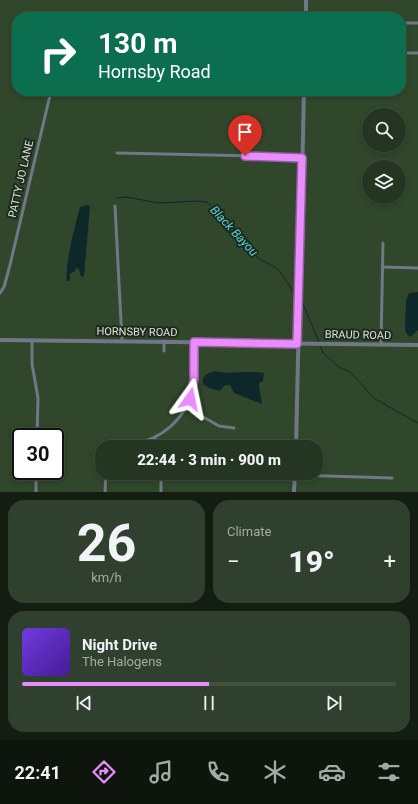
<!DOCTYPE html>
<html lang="en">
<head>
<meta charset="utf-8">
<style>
  body { margin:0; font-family:Roboto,sans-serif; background:#30402e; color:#f1f3f6; height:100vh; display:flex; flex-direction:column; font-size:15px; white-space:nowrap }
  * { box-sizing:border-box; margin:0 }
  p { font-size:13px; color:#a3aba5 }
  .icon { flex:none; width:22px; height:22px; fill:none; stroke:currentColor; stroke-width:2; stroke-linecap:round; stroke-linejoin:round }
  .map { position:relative; height:492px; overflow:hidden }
  .panel { display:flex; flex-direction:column; gap:8px; padding:8px; background:#141d12; flex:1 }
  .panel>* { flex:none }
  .hud { position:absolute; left:12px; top:12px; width:394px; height:84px; border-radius:16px; box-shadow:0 2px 6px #0003,0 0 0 1px #41503f; background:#0b6e4f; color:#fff; overflow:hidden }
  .fabs { position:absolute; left:362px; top:108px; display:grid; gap:8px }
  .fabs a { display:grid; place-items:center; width:44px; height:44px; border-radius:50%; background:#243521; box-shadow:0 2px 6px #0003,0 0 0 1px #41503f; font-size:20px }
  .speed { position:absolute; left:12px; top:428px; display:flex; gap:8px; font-size:20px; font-weight:700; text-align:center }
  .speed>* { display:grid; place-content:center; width:52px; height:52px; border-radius:50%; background:#243521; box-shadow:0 2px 6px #0003,0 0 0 1px #41503f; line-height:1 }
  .speed .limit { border:2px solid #111; border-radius:6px; background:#fff; color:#111 }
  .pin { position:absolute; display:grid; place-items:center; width:34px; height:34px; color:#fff; margin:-41px -17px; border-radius:50% 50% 50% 0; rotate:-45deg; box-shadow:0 0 4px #0007 }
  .pin .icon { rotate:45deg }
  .me { position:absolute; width:44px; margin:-22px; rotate:12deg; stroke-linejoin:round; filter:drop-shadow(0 0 3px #0008) }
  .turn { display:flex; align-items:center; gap:14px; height:84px; padding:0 20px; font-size:18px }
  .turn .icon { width:52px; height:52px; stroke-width:2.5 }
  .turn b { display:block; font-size:28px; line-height:34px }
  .big { font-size:30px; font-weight:800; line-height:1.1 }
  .panel .card { flex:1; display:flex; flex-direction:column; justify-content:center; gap:6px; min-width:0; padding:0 14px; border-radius:16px; background:#30402e }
  .panel .dial { align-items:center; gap:0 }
  .dial b { font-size:52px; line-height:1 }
  .song { display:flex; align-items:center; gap:12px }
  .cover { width:48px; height:48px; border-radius:6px; background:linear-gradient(135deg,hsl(260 70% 55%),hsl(260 70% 35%)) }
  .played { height:4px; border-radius:2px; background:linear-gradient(90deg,#ea8dfc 50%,#41503f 50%) }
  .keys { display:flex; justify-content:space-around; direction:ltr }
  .heat { display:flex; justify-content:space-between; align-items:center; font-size:22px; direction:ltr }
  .panel .tiles { flex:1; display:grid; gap:8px; grid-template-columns:1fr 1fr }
  .card:last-child { grid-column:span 2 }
  .trip { position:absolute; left:95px; top:440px; width:228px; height:40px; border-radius:16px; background:#243521; box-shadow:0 2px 6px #0003,0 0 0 1px #41503f; font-weight:800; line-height:40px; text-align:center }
  .dock { display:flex; height:64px; justify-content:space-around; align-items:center; background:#0e150d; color:#a3aba5 }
  .dock .icon { width:28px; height:28px }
  .dock .selected { color:#ea8dfc }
  .dock b { font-size:18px; color:#f1f3f6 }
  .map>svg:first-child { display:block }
  .water { fill:#0e282a }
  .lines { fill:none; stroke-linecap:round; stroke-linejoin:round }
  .stream { stroke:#0e282a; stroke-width:1 }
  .minor { stroke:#707886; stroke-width:3 }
  .tertiary { stroke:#707886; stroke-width:4 }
  .route-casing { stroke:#985ca4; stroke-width:10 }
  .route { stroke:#ea8dfc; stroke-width:7 }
  .labels { text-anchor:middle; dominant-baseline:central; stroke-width:4; stroke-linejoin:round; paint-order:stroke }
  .street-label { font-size:11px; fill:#d7e5d4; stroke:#1f2a1e }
  .water-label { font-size:12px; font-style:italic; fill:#51d5dd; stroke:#1f2a1e }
</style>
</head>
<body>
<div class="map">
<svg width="418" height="492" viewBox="0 0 418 492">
  <rect width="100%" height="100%" fill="#30472c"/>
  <!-- water -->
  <g class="water">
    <path d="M 88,205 L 90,207 L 84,276 L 81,277 L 79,269 L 76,268 L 75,271 L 70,274 L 70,281 L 67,281 C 64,268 76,221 80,207 Z"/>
    <path d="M 418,292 L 418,330 L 410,337 L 406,333 L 405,328 L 406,300 L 409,293 Z"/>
    <path d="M 214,371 C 232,375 248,370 264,373 L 263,381 L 259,383 L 259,386 L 262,404 L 234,393 L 230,385 L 225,385 L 220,391 L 209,388 L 203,384 L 203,378 L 207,374 Z"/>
  </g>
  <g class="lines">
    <!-- stream -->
    <g class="stream">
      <path d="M 116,198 L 127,197 L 158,203 L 197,201 L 207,202 L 242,238 L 258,258 L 278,269 L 298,298"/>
      <path d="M 302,301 L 319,342"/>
      <path d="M 320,345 L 323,353 L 339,367 L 350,372 L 375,399 L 418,423"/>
    </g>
    <!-- minor -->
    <g class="minor">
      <path d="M 401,23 L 418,23"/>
      <path d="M 401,53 L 418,53"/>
      <path d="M 117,153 L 302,157"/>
      <path d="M 115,206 L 122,341"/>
      <path d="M 382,267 L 418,268"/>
      <path d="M 0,293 L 4,287 L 10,265 L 51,91"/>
      <path d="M 32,340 L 32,364 L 38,398 L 37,437"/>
      <path d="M 381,345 L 383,243"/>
      <path d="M 164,351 L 164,341"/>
      <path d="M 186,407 L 219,426 L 234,428"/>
      <path d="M 155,438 L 158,447"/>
      <path d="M 106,447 C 111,441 123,444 130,444 C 161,441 186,419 193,388 C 196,373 194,357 194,342"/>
      <path d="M 295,475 L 392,478"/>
      <path d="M 36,492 L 36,471"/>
      <path d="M 105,492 L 106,473"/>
      <path d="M 161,492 L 161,473"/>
    </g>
    <!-- tertiary -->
    <g class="tertiary">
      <path d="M 306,17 L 306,0"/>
      <path d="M 0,340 L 418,345"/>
      <path d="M 296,447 L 304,91"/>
      <path d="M 294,492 L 295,473"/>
    </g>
  </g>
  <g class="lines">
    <!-- route casing -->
    <g class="route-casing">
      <path id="route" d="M 190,399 L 194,379 L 194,342 L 297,344 L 302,158 L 245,156"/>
    </g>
    <!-- route -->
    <use href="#route" class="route"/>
  </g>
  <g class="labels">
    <!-- street labels -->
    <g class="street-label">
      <text transform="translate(21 179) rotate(-77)">PATTY JO LANE</text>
      <text transform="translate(137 332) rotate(1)">HORNSBY ROAD</text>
      <text transform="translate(358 335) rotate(1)">BRAUD ROAD</text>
    </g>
    <!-- water labels -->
    <g class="water-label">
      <text transform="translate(234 231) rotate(47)">Black Bayou</text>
    </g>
  </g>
</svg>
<div class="fabs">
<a><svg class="icon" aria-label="search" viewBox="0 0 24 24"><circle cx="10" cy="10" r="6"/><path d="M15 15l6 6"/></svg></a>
<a><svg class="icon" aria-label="layers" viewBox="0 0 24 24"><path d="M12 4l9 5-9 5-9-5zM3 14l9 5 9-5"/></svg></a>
</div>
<div class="speed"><div class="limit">30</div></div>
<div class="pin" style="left:245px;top:156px;background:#d93025"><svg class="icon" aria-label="arrive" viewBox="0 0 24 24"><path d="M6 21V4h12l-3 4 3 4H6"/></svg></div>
<svg class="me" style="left:190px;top:399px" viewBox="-20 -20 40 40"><path d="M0-17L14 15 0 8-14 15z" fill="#ea8dfc" stroke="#fff" stroke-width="4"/></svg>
<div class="trip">22:44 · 3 min · 900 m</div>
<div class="hud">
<div class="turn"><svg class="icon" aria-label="right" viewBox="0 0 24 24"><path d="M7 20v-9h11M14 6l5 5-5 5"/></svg><div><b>130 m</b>Hornsby Road</div></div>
</div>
</div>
<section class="panel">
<div class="tiles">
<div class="card dial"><b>26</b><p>km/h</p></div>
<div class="card"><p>Climate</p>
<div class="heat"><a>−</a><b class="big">19°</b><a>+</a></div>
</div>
<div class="card">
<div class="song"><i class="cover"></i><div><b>Night Drive</b><p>The Halogens</p></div></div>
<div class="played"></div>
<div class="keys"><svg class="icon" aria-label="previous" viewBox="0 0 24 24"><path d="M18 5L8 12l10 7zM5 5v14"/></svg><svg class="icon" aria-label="pause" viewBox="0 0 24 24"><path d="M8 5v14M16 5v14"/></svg><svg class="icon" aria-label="next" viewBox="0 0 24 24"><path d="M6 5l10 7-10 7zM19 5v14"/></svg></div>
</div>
</div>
</section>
<nav class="dock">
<b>22:41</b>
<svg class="icon selected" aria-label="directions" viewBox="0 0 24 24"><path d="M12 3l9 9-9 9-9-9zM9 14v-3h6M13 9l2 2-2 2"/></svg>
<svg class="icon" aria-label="music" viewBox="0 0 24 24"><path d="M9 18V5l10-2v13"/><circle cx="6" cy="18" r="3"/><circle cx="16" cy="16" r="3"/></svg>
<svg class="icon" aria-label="phone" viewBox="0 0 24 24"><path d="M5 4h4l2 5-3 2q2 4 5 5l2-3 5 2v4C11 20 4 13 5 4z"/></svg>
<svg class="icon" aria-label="climate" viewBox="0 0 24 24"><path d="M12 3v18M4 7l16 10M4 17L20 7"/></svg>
<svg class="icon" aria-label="car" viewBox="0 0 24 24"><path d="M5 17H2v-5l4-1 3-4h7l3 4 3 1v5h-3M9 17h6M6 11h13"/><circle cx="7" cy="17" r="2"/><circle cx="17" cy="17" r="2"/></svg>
<svg class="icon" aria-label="filters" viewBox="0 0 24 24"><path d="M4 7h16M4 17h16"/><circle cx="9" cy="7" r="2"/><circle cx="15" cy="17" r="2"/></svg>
</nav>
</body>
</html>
